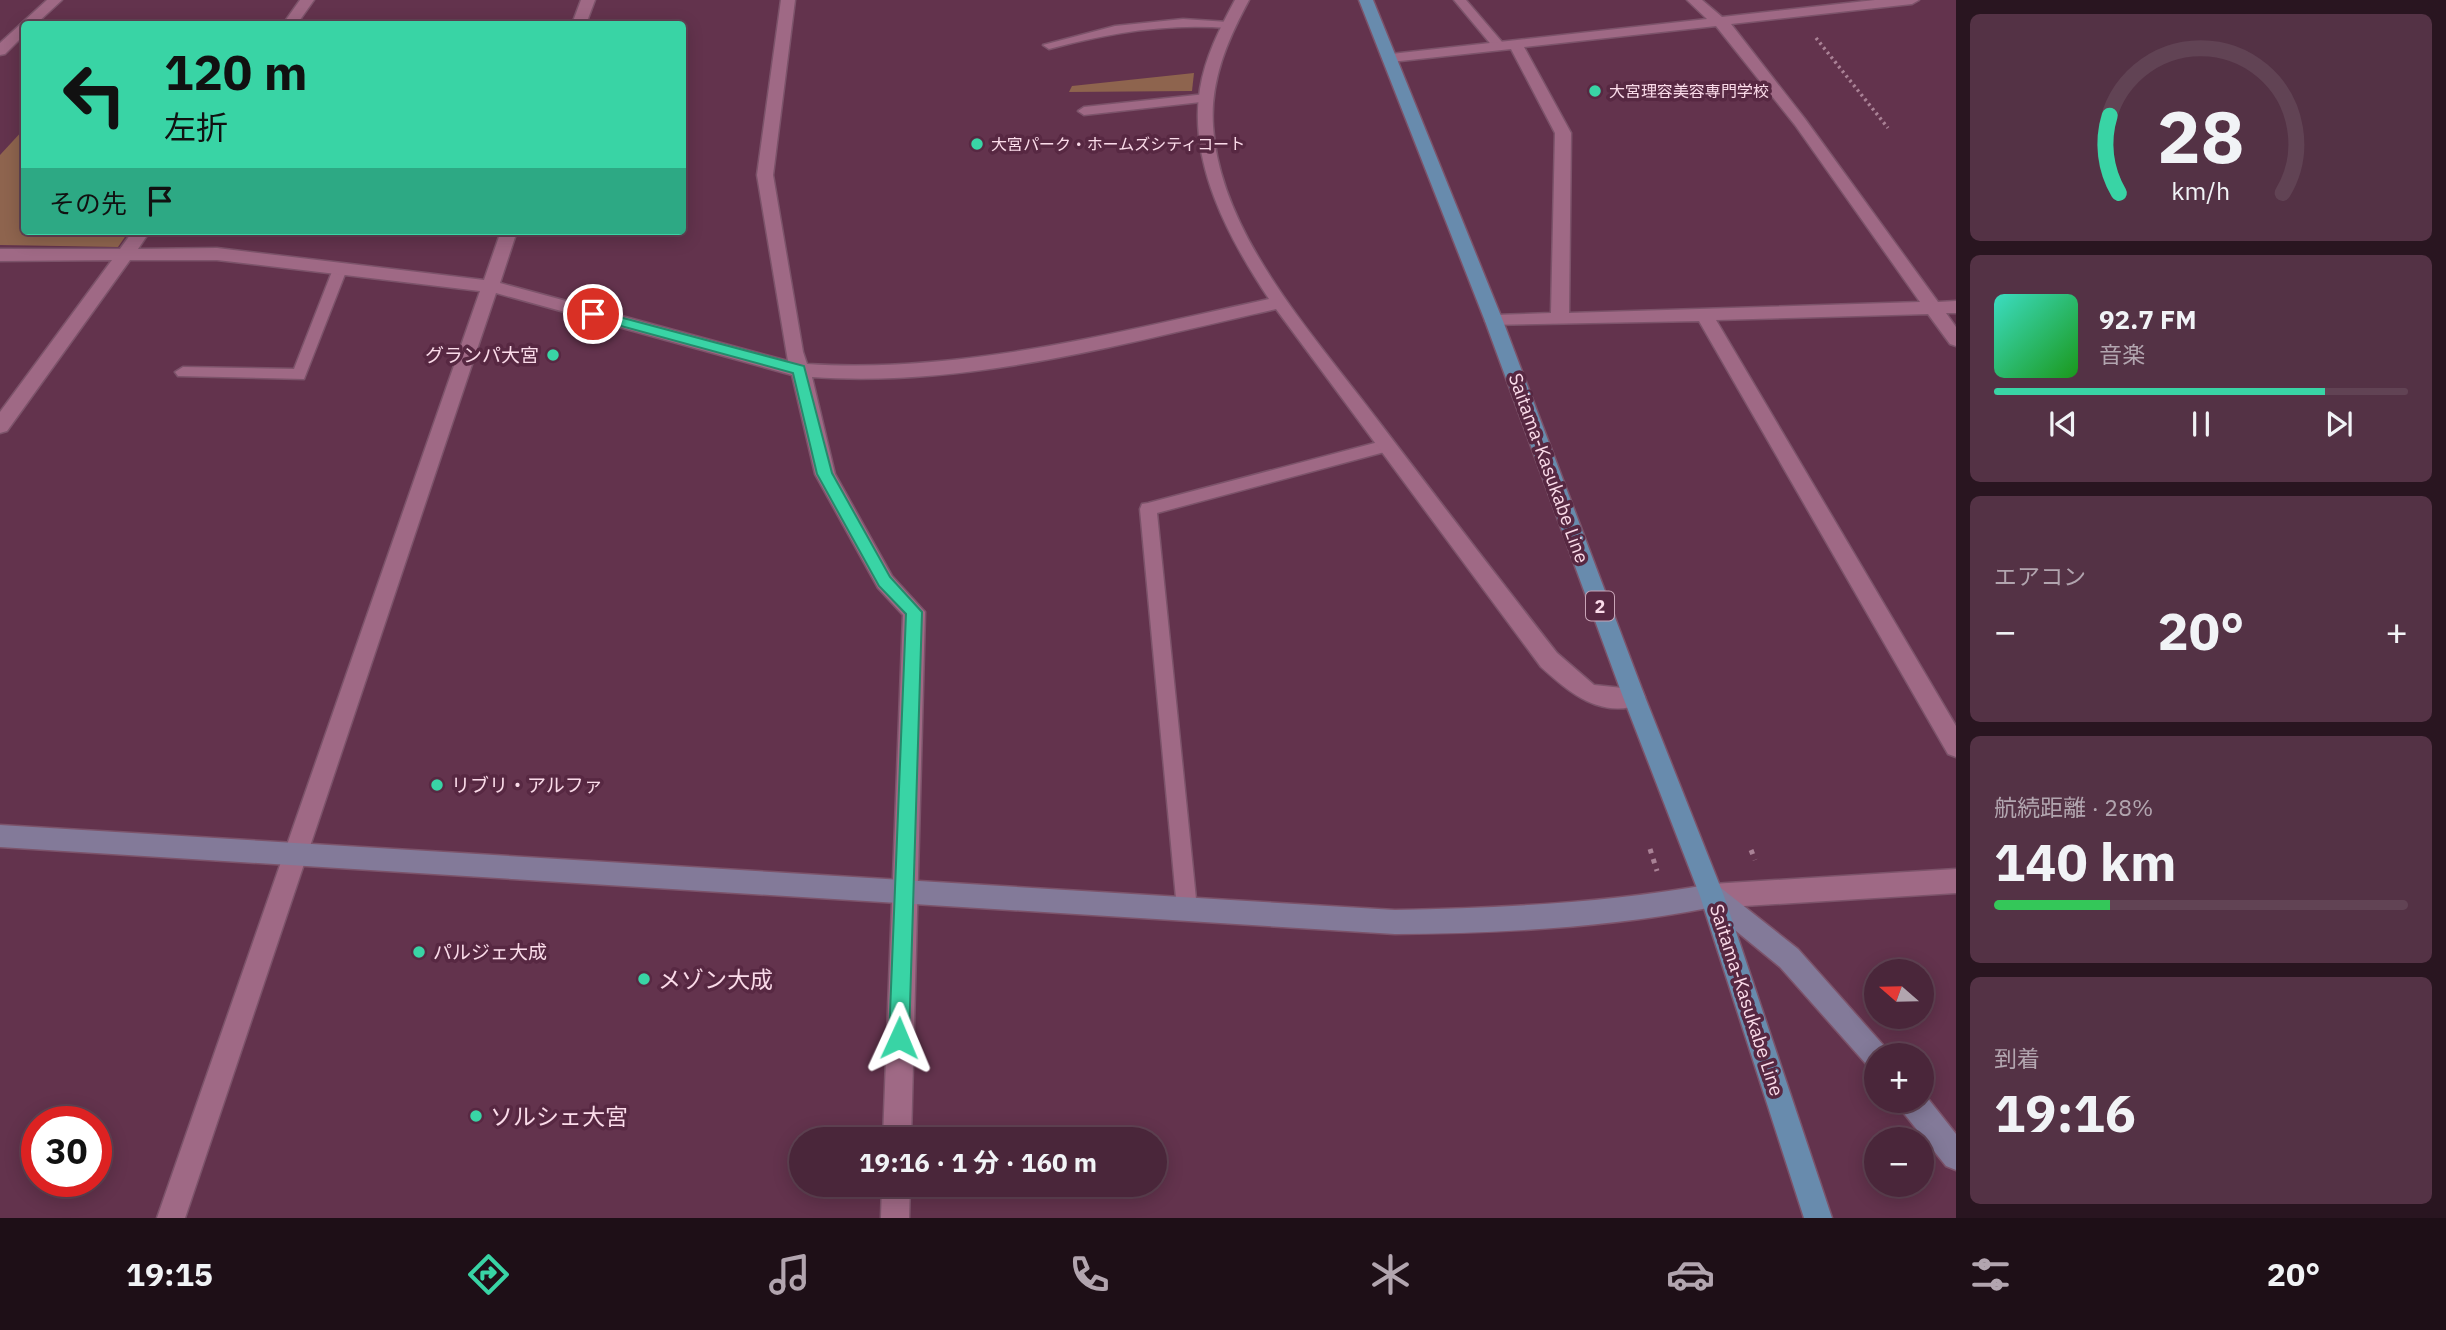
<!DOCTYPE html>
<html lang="ja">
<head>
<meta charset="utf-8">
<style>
  body { margin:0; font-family:"IBM Plex Sans","Noto Sans JP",sans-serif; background:#543245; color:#f1f3f6; height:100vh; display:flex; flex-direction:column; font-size:26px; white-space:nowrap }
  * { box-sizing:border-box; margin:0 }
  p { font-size:23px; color:#b2a5af }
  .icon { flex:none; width:38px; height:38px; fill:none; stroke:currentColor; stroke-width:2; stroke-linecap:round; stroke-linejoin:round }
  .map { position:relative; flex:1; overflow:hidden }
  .side { display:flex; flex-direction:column; gap:14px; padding:14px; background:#291520; width:490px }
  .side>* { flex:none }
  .hud { position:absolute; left:21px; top:21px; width:665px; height:214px; border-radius:7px; box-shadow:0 4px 18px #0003,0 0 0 2px #614354; background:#39d4a5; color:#111; overflow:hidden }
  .needle { width:46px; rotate:290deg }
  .buttons { position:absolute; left:1864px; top:959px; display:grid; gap:14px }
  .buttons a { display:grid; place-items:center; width:70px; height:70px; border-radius:50%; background:#4a263a; box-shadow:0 4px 18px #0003,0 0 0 2px #614354; font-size:35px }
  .speed { position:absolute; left:21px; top:1106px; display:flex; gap:14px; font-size:35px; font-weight:700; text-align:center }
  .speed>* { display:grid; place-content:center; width:91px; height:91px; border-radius:50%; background:#4a263a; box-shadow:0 4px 18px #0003,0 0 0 2px #614354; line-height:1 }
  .speed .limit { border:10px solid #d22; background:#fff; color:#111 }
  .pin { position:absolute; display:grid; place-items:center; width:60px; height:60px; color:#fff; margin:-30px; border:4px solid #fff; border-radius:50%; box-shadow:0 2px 7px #0007 }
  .me { position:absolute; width:77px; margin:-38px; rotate:1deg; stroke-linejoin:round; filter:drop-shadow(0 0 5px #0008) }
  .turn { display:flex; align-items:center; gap:24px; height:147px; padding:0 28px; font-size:32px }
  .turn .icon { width:91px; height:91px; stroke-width:2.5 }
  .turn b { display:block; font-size:49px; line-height:60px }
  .then { display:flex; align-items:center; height:66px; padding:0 28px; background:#0003; gap:14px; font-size:26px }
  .big { font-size:52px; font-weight:700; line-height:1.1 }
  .side .card { flex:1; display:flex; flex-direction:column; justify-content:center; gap:10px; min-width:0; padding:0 24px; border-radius:10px; background:#543245 }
  .side .dial { align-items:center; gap:0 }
  .dial svg { height:182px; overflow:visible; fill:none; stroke:#614354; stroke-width:7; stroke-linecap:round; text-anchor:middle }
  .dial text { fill:#f1f3f6; stroke:none }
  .song { display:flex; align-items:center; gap:21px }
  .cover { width:84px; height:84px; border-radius:10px; background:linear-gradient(135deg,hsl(170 70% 55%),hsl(120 70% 35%)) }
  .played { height:7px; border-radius:4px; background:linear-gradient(90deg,#39d4a5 80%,#614354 80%) }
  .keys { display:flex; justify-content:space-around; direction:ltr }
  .heat { display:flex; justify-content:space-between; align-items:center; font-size:38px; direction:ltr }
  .charge { height:10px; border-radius:5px; background:linear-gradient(90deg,#34c759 28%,#614354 0) }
  .trip { position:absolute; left:789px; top:1127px; width:378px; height:70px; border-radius:35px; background:#4a263a; box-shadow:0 4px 18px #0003,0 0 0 2px #614354; font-weight:700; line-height:70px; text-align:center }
  .tabs { display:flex; height:112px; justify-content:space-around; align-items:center; background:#1e0f17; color:#b2a5af }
  .tabs .icon { width:49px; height:49px }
  .tabs .on { color:#39d4a5 }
  .tabs b { font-size:32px; color:#f1f3f6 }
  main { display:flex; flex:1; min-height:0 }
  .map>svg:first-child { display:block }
  .green { fill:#8e644e }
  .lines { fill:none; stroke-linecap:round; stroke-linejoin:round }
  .lane-casing { stroke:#7c536a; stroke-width:3 }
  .street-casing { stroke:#7c536a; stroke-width:3 }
  .secondary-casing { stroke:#7c536a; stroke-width:3 }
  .primary-casing { stroke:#7c536a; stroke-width:3 }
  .path-far1 { stroke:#aa8296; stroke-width:3.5; stroke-dasharray:2.5 3.5; stroke-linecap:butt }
  .path { stroke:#aa8296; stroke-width:5; stroke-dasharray:4.5 6; stroke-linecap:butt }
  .lane { fill:#9f6985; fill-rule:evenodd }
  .street { fill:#9f6985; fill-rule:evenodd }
  .secondary { fill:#837a99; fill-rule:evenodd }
  .primary { fill:#688bad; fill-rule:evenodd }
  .route { fill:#39d4a5; stroke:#258a6b; stroke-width:2 }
  .poi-dot { fill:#39d4a5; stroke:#572842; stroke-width:2.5 }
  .labels { text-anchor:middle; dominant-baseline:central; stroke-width:7; stroke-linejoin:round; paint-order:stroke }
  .far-poi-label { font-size:16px; fill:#fadbe9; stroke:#572842; text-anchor:start }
  .shield { fill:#572842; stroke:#c9a5b7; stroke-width:2 }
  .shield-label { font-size:18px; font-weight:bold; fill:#fadbe9 }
  .poi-label { font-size:19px; fill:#fadbe9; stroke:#572842; text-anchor:start }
  .street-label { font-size:19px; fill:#fadbe9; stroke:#572842 }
  .near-poi-label { font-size:23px; fill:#fadbe9; stroke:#572842; text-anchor:start }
</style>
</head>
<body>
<main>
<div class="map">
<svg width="1956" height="1218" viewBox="0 0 1956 1218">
  <rect width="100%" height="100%" fill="#63334d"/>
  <!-- green -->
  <g class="green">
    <path d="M 1194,73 L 1192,91 L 1069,92 L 1072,86 Z"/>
    <path d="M 24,129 L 24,231 L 129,231 L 118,247 L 0,245 L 0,155 Z"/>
  </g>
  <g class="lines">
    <!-- lane casing -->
    <g class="lane-casing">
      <g id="lane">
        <path d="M 1454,0 L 1466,0 L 1502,42 L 1502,48 L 1494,48 Z"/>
        <path d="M 1183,19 L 1228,22 L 1234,25 L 1228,28 C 1166,23 1109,33 1049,49 L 1043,45 L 1115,26 Z"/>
        <path d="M 1206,94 L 1212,98 L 1210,101 L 1084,115 L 1078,111 L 1084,107 Z"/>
        <path d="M 340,264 L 347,269 L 304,379 L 178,376 L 175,372 L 183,367 L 294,369 L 333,269 Z"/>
        <path d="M 1386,440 L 1392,442 L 1394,446 L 1392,450 L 1157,513 L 1197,909 L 1194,916 L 1187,919 L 1180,916 L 1177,909 L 1140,509 L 1142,504 L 1148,503 Z"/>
      </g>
    </g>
    <!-- street casing -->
    <g class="street-casing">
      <g id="street">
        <path d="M 47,0 L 62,0 L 36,24 L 24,24 L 24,35 L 5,54 L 0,55 L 0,43 Z"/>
        <path d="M 300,0 L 314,0 L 297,24 L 283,24 Z"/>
        <path d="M 581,0 L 595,0 L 586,24 L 572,24 Z"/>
        <path d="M 781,0 L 795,0 L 773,175 L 803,352 L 807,364 C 964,374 1117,332 1269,299 C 1229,239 1188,163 1200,89 C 1205,57 1220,28 1235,0 L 1249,0 C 1228,39 1210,80 1213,126 C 1220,235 1313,334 1376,418 C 1436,497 1496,575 1557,653 L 1594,685 L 1642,690 L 1645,697 L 1642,704 C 1600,719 1570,693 1541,667 L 1276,309 C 1124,343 969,388 812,377 L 835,474 L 892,576 L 925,612 L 911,1139 L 883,1139 L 903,615 L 878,588 L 815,474 L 792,375 L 496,293 L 185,1218 L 157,1218 L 480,291 L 217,260 L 130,260 L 7,431 L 0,433 L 0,412 L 112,260 L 0,261 L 0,249 L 120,249 L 133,231 L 150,231 L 138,249 L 217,248 L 484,280 L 501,231 L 517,231 L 500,283 L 788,361 L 757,175 Z"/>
        <path d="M 1687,0 L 1702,0 L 1722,17 L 1875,0 L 1919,0 L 1912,4 L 1731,24 L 1805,119 L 1938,302 L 1956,301 L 1956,313 L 1946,313 L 1956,327 L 1956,346 L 1950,344 L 1928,314 L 1716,320 L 1956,726 L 1956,757 L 1948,754 L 1699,321 L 1488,325 L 1485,321 L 1488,317 L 1494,315 L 1551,313 L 1555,133 L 1511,49 L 1391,62 L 1384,58 L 1391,54 L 1707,19 ZM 1716,26 L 1795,125 L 1920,302 L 1569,313 L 1571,133 L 1524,47 Z"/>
        <path d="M 1956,869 L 1956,893 L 1712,908 L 1703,904 L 1700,896 L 1703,888 L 1712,884 Z"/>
        <path d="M 882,1185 L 910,1185 L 909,1218 L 881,1218 Z"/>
      </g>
    </g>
    <!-- secondary casing -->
    <g class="secondary-casing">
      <g id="secondary">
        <path d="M 0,825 L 1395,910 C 1502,908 1607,903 1712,884 L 1721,888 L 1798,949 L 1885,1047 L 1889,1055 L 1876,1055 L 1876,1069 L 1867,1065 L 1780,967 L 1708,908 C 1605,928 1500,933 1395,934 L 0,847 Z"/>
        <path d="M 1922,1091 L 1956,1134 L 1956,1170 L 1946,1166 L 1902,1111 L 1899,1101 L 1922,1101 Z"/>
      </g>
    </g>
    <!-- primary casing -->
    <g class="primary-casing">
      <path id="primary" d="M 1359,0 L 1373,0 L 1503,321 L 1645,697 L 1724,896 L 1832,1218 L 1804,1218 L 1700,896 L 1623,697 L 1485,321 Z"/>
    </g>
    <!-- path-far1 -->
    <path class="path-far1" d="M 1816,38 L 1888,128"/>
    <!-- path -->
    <g class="path">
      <path d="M 1650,849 L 1657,871"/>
      <path d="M 1751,850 L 1755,860"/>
    </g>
    <!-- lane -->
    <use href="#lane" class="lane"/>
    <!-- street -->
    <use href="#street" class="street"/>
    <!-- secondary -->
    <use href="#secondary" class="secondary"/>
    <!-- primary -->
    <use href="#primary" class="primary"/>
  </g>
  <!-- route -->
  <path class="route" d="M 593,310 L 804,366 L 832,473 L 890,577 L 922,612 L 909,1038 L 906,1045 L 899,1048 L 892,1045 L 889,1038 L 906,614 L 879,586 L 817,474 L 793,373 L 588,317 L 588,311 Z"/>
  <!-- markers -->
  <g class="poi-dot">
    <circle cx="1595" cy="91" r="7"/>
    <circle cx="977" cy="144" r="7"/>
    <circle cx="553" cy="355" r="7"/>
    <circle cx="437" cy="785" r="7"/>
    <circle cx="419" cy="952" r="7"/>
    <circle cx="644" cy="979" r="7"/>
    <circle cx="476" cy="1116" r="7"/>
  </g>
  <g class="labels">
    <!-- far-poi labels -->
    <g class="far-poi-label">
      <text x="1609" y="91">大宮理容美容専門学校</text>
      <text x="991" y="144">大宮パーク・ホームズシティコート</text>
    </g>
    <!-- shield labels -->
    <rect class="shield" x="1586" y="591.5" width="28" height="29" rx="5"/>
    <g class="shield-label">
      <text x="1600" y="606">2</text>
    </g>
    <!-- poi labels -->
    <g class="poi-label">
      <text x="539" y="355" text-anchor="end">グランパ大宮</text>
      <text x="451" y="785">リブリ・アルファ</text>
      <text x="433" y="952">パルジェ大成</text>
    </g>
    <!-- street labels -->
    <g class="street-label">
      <text transform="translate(1549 468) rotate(70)">Saitama-Kasukabe Line</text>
      <text transform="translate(1747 1000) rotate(72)">Saitama-Kasukabe Line</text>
    </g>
    <!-- near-poi labels -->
    <g class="near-poi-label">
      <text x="658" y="979">メゾン大成</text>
      <text x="490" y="1116">ソルシェ大宮</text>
    </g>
  </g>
</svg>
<div class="buttons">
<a><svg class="needle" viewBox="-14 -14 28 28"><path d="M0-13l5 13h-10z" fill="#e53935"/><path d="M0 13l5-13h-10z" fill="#b2a5af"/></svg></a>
<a>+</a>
<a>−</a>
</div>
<div class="speed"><div class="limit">30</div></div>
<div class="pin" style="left:593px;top:314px;background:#d93025"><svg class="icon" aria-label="arrive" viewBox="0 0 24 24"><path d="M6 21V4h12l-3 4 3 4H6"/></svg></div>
<svg class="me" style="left:899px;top:1038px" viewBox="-20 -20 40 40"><path d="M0-17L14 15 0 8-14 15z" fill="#39d4a5" stroke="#fff" stroke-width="4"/></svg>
<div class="trip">19:16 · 1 分 · 160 m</div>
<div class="hud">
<div class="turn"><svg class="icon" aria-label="left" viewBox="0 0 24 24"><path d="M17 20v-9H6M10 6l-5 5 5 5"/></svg><div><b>120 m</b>左折</div></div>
<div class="then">その先<svg class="icon" aria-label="arrive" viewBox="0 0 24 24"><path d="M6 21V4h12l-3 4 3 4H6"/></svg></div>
</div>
</div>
<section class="side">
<div class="card dial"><svg viewBox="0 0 100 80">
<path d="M14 69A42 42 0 1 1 86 69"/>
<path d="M14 69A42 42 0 0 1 10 35" stroke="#39d4a5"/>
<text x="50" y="56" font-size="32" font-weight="700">28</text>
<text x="50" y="72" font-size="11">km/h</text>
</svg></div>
<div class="card">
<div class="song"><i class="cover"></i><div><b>92.7 FM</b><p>音楽</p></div></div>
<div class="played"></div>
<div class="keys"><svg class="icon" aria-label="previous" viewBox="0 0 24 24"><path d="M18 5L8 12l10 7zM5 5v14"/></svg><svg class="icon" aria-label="pause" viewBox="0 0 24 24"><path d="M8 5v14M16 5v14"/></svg><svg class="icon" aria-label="next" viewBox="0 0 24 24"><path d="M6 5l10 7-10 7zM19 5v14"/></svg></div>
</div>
<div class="card"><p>エアコン</p>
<div class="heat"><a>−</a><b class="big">20°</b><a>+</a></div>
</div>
<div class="card"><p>航続距離 · 28%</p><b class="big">140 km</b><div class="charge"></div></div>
<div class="card"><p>到着</p><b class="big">19:16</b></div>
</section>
</main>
<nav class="tabs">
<b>19:15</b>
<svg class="icon on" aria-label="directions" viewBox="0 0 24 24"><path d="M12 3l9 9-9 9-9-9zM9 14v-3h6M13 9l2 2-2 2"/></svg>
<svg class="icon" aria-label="music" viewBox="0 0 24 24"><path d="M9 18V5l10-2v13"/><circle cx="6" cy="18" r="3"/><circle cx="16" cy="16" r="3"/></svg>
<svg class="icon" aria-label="phone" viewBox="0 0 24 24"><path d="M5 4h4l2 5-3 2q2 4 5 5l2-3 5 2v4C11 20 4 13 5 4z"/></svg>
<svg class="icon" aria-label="climate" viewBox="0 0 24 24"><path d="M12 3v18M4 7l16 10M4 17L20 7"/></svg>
<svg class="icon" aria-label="car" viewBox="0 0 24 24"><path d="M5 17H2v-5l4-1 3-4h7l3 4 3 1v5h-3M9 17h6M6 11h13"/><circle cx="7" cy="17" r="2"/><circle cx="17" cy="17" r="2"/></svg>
<svg class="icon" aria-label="filters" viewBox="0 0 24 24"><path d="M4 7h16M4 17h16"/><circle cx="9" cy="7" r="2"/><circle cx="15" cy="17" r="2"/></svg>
<b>20°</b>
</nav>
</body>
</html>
